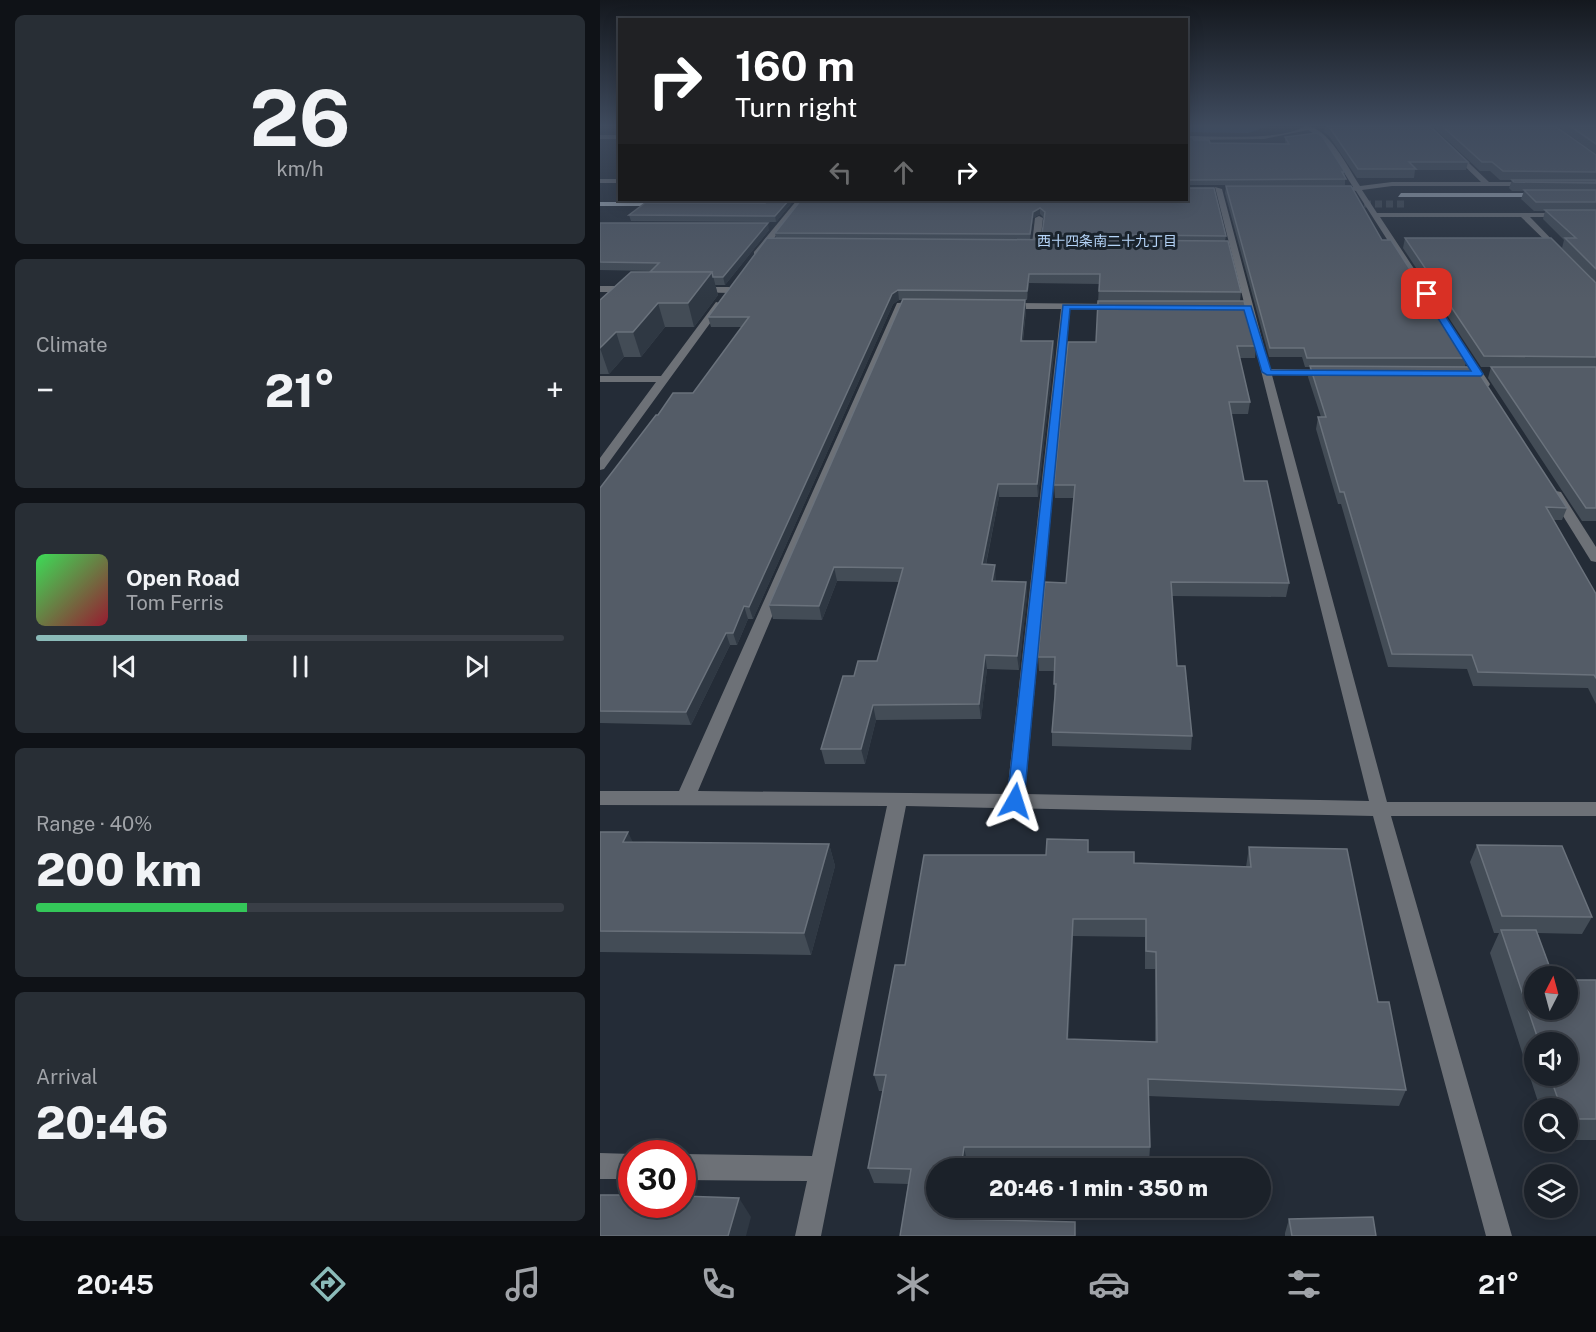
<!DOCTYPE html>
<html lang="en">
<head>
<meta charset="utf-8">
<style>
  body { margin:0; font-family:"Public Sans","Noto Sans JP",sans-serif; background:#282e35; color:#f1f3f6; height:100vh; display:flex; flex-direction:column; font-size:22px; white-space:nowrap }
  * { box-sizing:border-box; margin:0 }
  p { font-size:20px; color:#a0a3a8 }
  .icon { flex:none; width:33px; height:33px; fill:none; stroke:currentColor; stroke-width:2; stroke-linecap:round; stroke-linejoin:round }
  .map { position:relative; flex:1; overflow:hidden }
  .panel { display:flex; flex-direction:column; gap:15px; padding:15px; background:#0f1217; width:600px }
  .panel>* { flex:none }
  .top-card { position:absolute; left:18px; top:18px; width:570px; height:183px; border-radius:0px; box-shadow:0 3px 15px #0003,0 0 0 2px #393e46; background:#202124; color:#fff; overflow:hidden }
  .needle { width:39px; rotate:6deg }
  .fabs { position:absolute; left:924px; top:966px; display:grid; gap:12px }
  .fabs a { display:grid; place-items:center; width:54px; height:54px; border-radius:50%; background:#1b2129; box-shadow:0 3px 15px #0003,0 0 0 2px #393e46; font-size:30px }
  .speed { position:absolute; left:18px; top:1140px; display:flex; gap:12px; font-size:30px; font-weight:700; text-align:center }
  .speed>* { display:grid; place-content:center; width:78px; height:78px; border-radius:50%; background:#1b2129; box-shadow:0 3px 15px #0003,0 0 0 2px #393e46; line-height:1 }
  .speed .limit { border:9px solid #d22; background:#fff; color:#111 }
  .pin { position:absolute; display:grid; place-items:center; width:51px; height:51px; color:#fff; margin:-26px; border-radius:12px; box-shadow:0 3px 9px #0006 }
  .me { position:absolute; width:66px; margin:-33px; rotate:6deg; stroke-linejoin:round; filter:drop-shadow(0 0 4px #0008) }
  .turn { display:flex; align-items:center; gap:21px; height:126px; padding:0 18px; font-size:27px }
  .turn .icon { width:78px; height:78px; stroke-width:2.5 }
  .turn b { display:block; font-size:42px; line-height:51px }
  .lanes { display:flex; align-items:center; height:57px; padding:0 18px; background:#0003; justify-content:center; gap:30px; direction:ltr }
  .lanes .off { opacity:.35 }
  .big { font-size:45px; font-weight:800; line-height:1.1 }
  .panel .card { flex:1; display:flex; flex-direction:column; justify-content:center; gap:9px; min-width:0; padding:0 21px; border-radius:9px; background:#282e35 }
  .panel .dial { align-items:center; gap:0 }
  .dial b { font-size:78px; line-height:1 }
  .song { display:flex; align-items:center; gap:18px }
  .cover { width:72px; height:72px; border-radius:9px; background:linear-gradient(135deg,hsl(130 70% 55%),hsl(350 70% 35%)) }
  .played { height:6px; border-radius:3px; background:linear-gradient(90deg,#8bbbb9 40%,#393e46 40%) }
  .keys { display:flex; justify-content:space-around; direction:ltr }
  .heat { display:flex; justify-content:space-between; align-items:center; font-size:33px; direction:ltr }
  .charge { height:9px; border-radius:4px; background:linear-gradient(90deg,#34c759 40%,#393e46 0) }
  .trip { position:absolute; left:326px; top:1158px; width:345px; height:60px; border-radius:30px; background:#1b2129; box-shadow:0 3px 15px #0003,0 0 0 2px #393e46; font-weight:800; line-height:60px; text-align:center }
  .tab-bar { display:flex; height:96px; justify-content:space-around; align-items:center; background:#0b0d10; color:#a0a3a8 }
  .tab-bar .icon { width:42px; height:42px }
  .tab-bar .active { color:#8bbbb9 }
  .tab-bar b { font-size:27px; color:#f1f3f6 }
  main { display:flex; flex:1; min-height:0 }
  .map>svg:first-child { display:block }
  .green { fill:#304d6e }
  .lines { fill:none; stroke-linecap:round; stroke-linejoin:round }
  .major-tunnel { stroke:#404852; stroke-width:7; stroke-dasharray:7 4; stroke-linecap:butt }
  .minor { fill:#6d7177; fill-rule:evenodd }
  .major { fill:#adb7c2; fill-rule:evenodd }
  .wall { fill:#434c56; fill-rule:evenodd }
  .shaded-wall { fill:#2f3843 }
  .building { fill:#545c67; stroke:#6a727c; stroke-width:1.5; fill-rule:evenodd }
  .route { fill:#1a73e8; stroke:#114b97; stroke-width:1.5 }
  .labels { text-anchor:middle; dominant-baseline:central; stroke-width:6; stroke-linejoin:round; paint-order:stroke }
  .far-neighbourhood-label { font-size:14px; fill:#b5d4f8; stroke:#1a232c }
</style>
</head>
<body>
<main>
<section class="panel">
<div class="card dial"><b>26</b><p>km/h</p></div>
<div class="card"><p>Climate</p>
<div class="heat"><a>−</a><b class="big">21°</b><a>+</a></div>
</div>
<div class="card">
<div class="song"><i class="cover"></i><div><b>Open Road</b><p>Tom Ferris</p></div></div>
<div class="played"></div>
<div class="keys"><svg class="icon" aria-label="previous" viewBox="0 0 24 24"><path d="M18 5L8 12l10 7zM5 5v14"/></svg><svg class="icon" aria-label="pause" viewBox="0 0 24 24"><path d="M8 5v14M16 5v14"/></svg><svg class="icon" aria-label="next" viewBox="0 0 24 24"><path d="M6 5l10 7-10 7zM19 5v14"/></svg></div>
</div>
<div class="card"><p>Range · 40%</p><b class="big">200 km</b><div class="charge"></div></div>
<div class="card"><p>Arrival</p><b class="big">20:46</b></div>
</section>
<div class="map">
<svg width="996" height="1236" viewBox="0 0 996 1236">
  <rect width="100%" height="100%" fill="#242c37"/>
  <!-- green -->
  <path class="green" d="M 587,126 L 668,126 L 648,133 L 587,132 Z"/>
  <g class="lines">
    <!-- major-tunnel -->
    <path class="major-tunnel" d="M 742,204 L 808,204"/>
    <!-- minor -->
    <g class="minor">
      <path d="M 705,126 C 728,126 748,168 760,186 L 792,182 L 881,182 L 823,126 L 830,126 L 889,182 L 931,182 L 935,184 L 931,186 L 792,186 L 762,190 L 777,213 L 996,213 L 996,217 L 930,217 L 962,250 L 963,252 L 959,254 L 921,217 L 780,217 L 890,384 L 889,386 L 881,386 L 756,191 L 747,189 L 753,187 L 723,139 L 708,130 L 664,139 L 586,140 L 586,136 C 615,136 683,141 705,126 Z"/>
      <rect x="0" y="135" width="20" height="4"/>
      <rect x="0" y="179" width="20" height="4"/>
      <path d="M 615,187 L 622,189 L 670,369 L 730,370 L 735,373 L 730,376 L 672,375 L 787,802 L 996,802 L 996,816 L 791,816 L 912,1236 L 886,1236 L 773,816 L 306,806 L 221,1236 L 195,1236 L 207,1181 L 82,1180 L 82,1154 L 212,1156 L 287,806 L 0,805 L 0,791 L 79,791 L 297,303 L 321,302 L 326,305 L 321,308 L 303,308 L 98,791 L 407,794 L 461,309 L 405,309 L 400,306 L 405,303 L 519,304 L 522,305 L 522,309 L 470,309 L 425,794 L 769,801 Z"/>
      <path d="M 197,200 L 204,200 L 160,256 L 154,256 L 154,252 Z"/>
      <path d="M 439,216 L 443,218 L 440,244 L 436,246 L 432,244 L 435,218 Z"/>
      <path d="M 0,286 L 30,286 L 34,289 L 30,292 L 0,292 Z"/>
      <path d="M 96,287 L 129,287 L 133,290 L 129,293 L 93,292 L 92,290 Z"/>
      <path d="M 116,302 L 124,304 L 4,469 L 0,470 L 0,458 L 56,382 L 0,382 L 0,376 L 61,376 Z"/>
      <path d="M 956,491 L 961,492 L 996,547 L 996,562 L 991,561 L 950,495 Z"/>
      <path d="M 0,1153 L 32,1154 L 32,1179 L 0,1179 Z"/>
    </g>
    <!-- major -->
    <g class="major">
      <path d="M 801,193 L 942,193 L 946,195 L 942,197 L 798,197 Z"/>
      <path d="M 0,202 L 61,202 L 65,204 L 61,206 L 0,206 Z"/>
    </g>
  </g>
  <!-- wall -->
  <g class="wall">
    <path d="M 725,126 L 830,126 L 868,162 L 866,170 L 815,170 L 814,178 L 757,178 L 729,136 L 724,132 Z"/>
    <path d="M 832,126 L 955,126 L 996,155 L 996,521 L 982,521 L 888,378 L 891,367 L 881,367 L 803,248 L 805,238 L 992,278 L 962,248 L 964,240 L 943,219 L 945,211 L 934,211 L 921,199 L 924,191 L 912,191 L 909,188 L 912,180 L 900,180 L 890,171 L 880,171 Z"/>
    <path d="M 957,126 L 996,126 L 996,154 Z"/>
    <path d="M 586,137 L 594,140 L 610,143 L 686,144 L 685,142 L 685,137 L 745,172 L 745,185 L 586,185 Z"/>
    <path d="M 626,186 L 782,240 L 867,358 L 865,367 L 967,508 L 962,520 L 953,520 L 996,594 L 996,704 L 988,688 L 873,686 L 867,669 L 788,667 L 741,504 L 738,504 L 716,429 L 718,417 L 721,417 L 708,377 L 710,367 L 705,367 L 702,357 L 669,357 L 625,193 Z"/>
    <path d="M 57,200 L 194,200 L 176,222 L 31,221 L 29,215 L 165,203 L 168,201 L 166,200 Z"/>
    <path d="M 201,200 L 586,200 L 626,236 L 625,241 L 641,292 L 640,301 L 656,346 L 655,358 L 640,358 L 650,402 L 648,414 L 631,414 L 644,481 L 689,583 L 686,597 L 572,596 L 577,666 L 592,736 L 591,750 L 452,746 L 452,732 L 454,698 L 454,671 L 439,671 L 438,657 L 466,583 L 474,498 L 455,498 L 454,485 L 496,342 L 499,284 L 429,283 L 427,300 L 425,300 L 426,311 L 423,341 L 453,341 L 454,353 L 438,497 L 399,497 L 386,565 L 396,579 L 395,581 L 426,582 L 427,596 L 419,670 L 387,669 L 381,719 L 276,720 L 265,764 L 225,764 L 221,749 L 254,676 L 277,661 L 299,582 L 237,581 L 222,620 L 173,619 L 169,605 L 303,300 L 299,300 L 293,304 L 153,619 L 148,619 L 137,645 L 130,645 L 91,725 L 0,723 L 0,488 L 58,415 L 93,393 L 142,327 L 111,327 L 108,317 L 176,238 L 175,233 ZM 440,214 L 444,218 L 443,240 L 430,240 L 433,218 Z"/>
    <path d="M 0,223 L 169,230 L 125,285 L 115,285 L 118,295 L 94,327 L 65,327 L 41,357 L 24,357 L 9,374 L 0,374 L 0,300 L 51,271 L 0,270 Z"/>
    <path d="M 0,832 L 33,842 L 229,844 L 235,866 L 211,955 L 0,952 Z"/>
    <path d="M 877,845 L 992,917 L 982,934 L 937,933 L 934,1010 L 996,980 L 996,1140 L 968,1140 L 968,1108 L 940,1108 L 890,953 L 899,933 L 894,933 L 870,862 ZM 934,1042 L 968,1042 L 968,1076 L 934,1076 Z"/>
    <path d="M 649,847 L 778,1002 L 806,1090 L 799,1106 L 548,1096 L 550,1147 L 549,1162 L 367,1162 L 366,1168 L 336,1168 L 300,1236 L 308,1184 L 274,1183 L 268,1168 L 283,1091 L 279,1091 L 274,1075 L 305,965 L 446,855 L 489,852 L 534,863 L 646,867 ZM 473,936 L 545,937 L 545,969 L 555,969 L 555,1042 L 468,1039 Z"/>
    <path d="M 689,1219 L 776,1236 L 685,1236 L 685,1233 Z"/>
  </g>
  <!-- shaded-wall -->
  <g class="shaded-wall">
    <path d="M 189,200 L 194,200 L 176,222 L 175,216 Z"/>
    <path d="M 440,208 L 440,214 L 433,218 L 430,240 L 430,234 L 433,212 Z"/>
    <path d="M 168,223 L 169,230 L 125,285 L 123,277 Z"/>
    <path d="M 112,272 L 118,295 L 94,327 L 88,303 Z"/>
    <path d="M 429,274 L 429,283 L 427,300 L 427,291 Z"/>
    <path d="M 298,290 L 299,300 L 293,304 L 153,619 L 149,607 L 292,294 Z"/>
    <path d="M 425,300 L 426,311 L 421,353 L 421,341 Z"/>
    <path d="M 58,303 L 65,327 L 41,357 L 33,332 Z"/>
    <path d="M 16,332 L 24,357 L 9,374 L 0,348 Z"/>
    <path d="M 453,341 L 454,353 L 438,497 L 437,484 Z"/>
    <path d="M 398,484 L 399,497 L 383,578 L 382,564 Z"/>
    <path d="M 395,565 L 396,579 L 393,595 L 392,581 Z"/>
    <path d="M 234,567 L 237,581 L 222,620 L 219,606 Z"/>
    <path d="M 426,582 L 427,596 L 419,670 L 417,656 Z"/>
    <path d="M 144,606 L 148,619 L 137,645 L 133,633 Z"/>
    <path d="M 126,633 L 130,645 L 91,725 L 86,712 Z"/>
    <path d="M 385,655 L 387,669 L 381,719 L 379,704 Z"/>
    <path d="M 273,705 L 276,720 L 265,764 L 261,749 Z"/>
    <path d="M 28,832 L 39,855 L 23,842 Z"/>
    <path d="M 229,844 L 235,866 L 211,955 L 204,933 Z"/>
    <path d="M 473,919 L 473,936 L 468,1055 L 467,1039 Z"/>
    <path d="M 364,1147 L 367,1162 L 366,1168 L 361,1168 Z"/>
    <path d="M 139,1198 L 151,1217 L 146,1236 L 128,1236 Z"/>
    <path d="M 357,1208 L 362,1208 L 359,1233 L 355,1219 Z"/>
  </g>
  <!-- building -->
  <g class="building">
    <path d="M 727,126 L 830,126 L 868,162 L 809,162 L 816,169 L 758,169 L 730,128 Z"/>
    <path d="M 842,126 L 955,126 L 996,155 L 996,172 L 903,171 L 892,162 L 882,162 Z"/>
    <path d="M 970,126 L 996,126 L 996,144 Z"/>
    <path d="M 717,133 L 722,136 L 745,172 L 742,172 L 746,179 L 586,180 L 586,137 L 592,137 L 594,140 L 609,140 L 610,143 L 689,144 L 685,137 Z"/>
    <path d="M 912,180 L 996,180 L 996,183 L 914,182 Z"/>
    <path d="M 626,186 L 751,186 L 782,240 L 791,240 L 867,358 L 707,358 L 704,348 L 670,348 Z"/>
    <path d="M 586,188 L 614,188 L 626,236 L 442,234 L 445,212 L 440,208 L 433,212 L 430,234 L 175,233 L 201,200 L 586,200 Z"/>
    <path d="M 924,190 L 996,190 L 996,202 L 936,202 Z"/>
    <path d="M 170,200 L 189,200 L 175,216 L 29,215 L 45,203 L 165,203 Z"/>
    <path d="M 945,210 L 996,210 L 996,269 L 965,238 L 976,238 Z"/>
    <path d="M 0,223 L 168,223 L 123,277 L 113,277 L 112,272 L 50,272 L 59,263 L 0,262 Z"/>
    <path d="M 167,238 L 628,241 L 641,292 L 499,291 L 500,274 L 429,274 L 427,291 L 298,290 L 292,294 L 149,607 L 144,606 L 133,633 L 126,633 L 86,712 L 0,711 L 0,488 L 56,415 L 58,415 L 73,393 L 93,393 L 149,317 L 108,317 Z"/>
    <path d="M 805,238 L 951,238 L 996,283 L 996,357 L 884,356 Z"/>
    <path d="M 31,272 L 112,272 L 88,303 L 58,303 L 33,332 L 16,332 L 0,348 L 0,300 Z"/>
    <path d="M 303,299 L 425,300 L 421,341 L 453,341 L 437,484 L 398,484 L 382,564 L 395,565 L 392,581 L 426,582 L 417,656 L 385,655 L 379,704 L 273,705 L 261,749 L 221,749 L 243,676 L 254,676 L 258,661 L 277,661 L 303,568 L 234,567 L 219,606 L 169,605 Z"/>
    <path d="M 498,301 L 644,301 L 656,346 L 637,346 L 650,402 L 629,402 L 644,481 L 667,481 L 689,583 L 571,582 L 577,666 L 585,666 L 592,736 L 452,732 L 456,684 L 454,684 L 455,657 L 438,657 L 445,582 L 466,583 L 475,485 L 454,485 L 468,342 L 496,342 Z"/>
    <path d="M 710,366 L 875,367 L 967,508 L 946,507 L 996,594 L 996,678 L 994,675 L 878,672 L 872,655 L 792,654 L 744,492 L 740,492 L 718,417 L 726,417 Z"/>
    <path d="M 891,367 L 996,367 L 996,508 L 986,508 Z"/>
    <path d="M 0,832 L 28,832 L 23,842 L 229,844 L 204,933 L 0,931 Z"/>
    <path d="M 447,839 L 488,840 L 488,852 L 534,852 L 534,863 L 651,867 L 649,847 L 747,849 L 778,1002 L 789,1002 L 806,1090 L 548,1079 L 550,1147 L 364,1147 L 361,1168 L 336,1168 L 336,1208 L 357,1208 L 355,1219 L 475,1222 L 475,1236 L 300,1236 L 311,1169 L 268,1168 L 286,1075 L 274,1075 L 295,965 L 305,965 L 324,855 L 446,855 ZM 473,919 L 546,919 L 546,951 L 556,952 L 557,1042 L 467,1039 Z"/>
    <path d="M 877,845 L 962,846 L 992,917 L 902,916 Z"/>
    <path d="M 901,930 L 936,930 L 953,976 L 934,976 L 934,1010 L 968,1010 L 968,980 L 996,980 L 996,1119 L 968,1119 L 968,1108 L 961,1108 L 950,1076 L 968,1076 L 968,1042 L 939,1042 Z"/>
    <path d="M 0,1195 L 32,1195 L 32,1204 L 82,1204 L 82,1196 L 139,1198 L 128,1236 L 0,1236 Z"/>
    <path d="M 773,1217 L 776,1236 L 692,1236 L 689,1219 Z"/>
  </g>
  <!-- sky -->
  <linearGradient id="sky" x2="0" y2="1"><stop stop-color="#14181e"/><stop offset="0.42" stop-color="#3f4b5e"/><stop offset="1" stop-color="#3f4b5e" stop-opacity="0"/></linearGradient>
  <rect width="996" height="299" fill="url(#sky)"/>
  <!-- route -->
  <path class="route" d="M 827,292 L 831,294 L 883,374 L 881,376 L 667,375 L 662,372 L 644,310 L 470,309 L 424,801 L 421,806 L 415,808 L 409,806 L 407,801 L 463,305 L 651,306 L 671,370 L 871,371 L 823,294 Z"/>
  <g class="labels">
    <!-- far-neighbourhood labels -->
    <g class="far-neighbourhood-label">
      <text x="507" y="241">西十四条南二十九丁目</text>
    </g>
  </g>
</svg>
<div class="fabs">
<a><svg class="needle" viewBox="-14 -14 28 28"><path d="M0-13l5 13h-10z" fill="#e53935"/><path d="M0 13l5-13h-10z" fill="#a0a3a8"/></svg></a>
<a><svg class="icon" aria-label="sound" viewBox="0 0 24 24"><path d="M4 9h4l5-4v14l-5-4H4zM17 9q2 3 0 6"/></svg></a>
<a><svg class="icon" aria-label="search" viewBox="0 0 24 24"><circle cx="10" cy="10" r="6"/><path d="M15 15l6 6"/></svg></a>
<a><svg class="icon" aria-label="layers" viewBox="0 0 24 24"><path d="M12 4l9 5-9 5-9-5zM3 14l9 5 9-5"/></svg></a>
</div>
<div class="speed"><div class="limit">30</div></div>
<div class="pin" style="left:827px;top:294px;background:#d93025"><svg class="icon" aria-label="arrive" viewBox="0 0 24 24"><path d="M6 21V4h12l-3 4 3 4H6"/></svg></div>
<svg class="me" style="left:415px;top:801px" viewBox="-20 -20 40 40"><path d="M0-17L14 15 0 8-14 15z" fill="#1a73e8" stroke="#fff" stroke-width="4"/></svg>
<div class="trip">20:46 · 1 min · 350 m</div>
<div class="top-card">
<div class="turn"><svg class="icon" aria-label="right" viewBox="0 0 24 24"><path d="M7 20v-9h11M14 6l5 5-5 5"/></svg><div><b>160 m</b>Turn right</div></div>
<div class="lanes"><svg class="icon off" aria-label="left" viewBox="0 0 24 24"><path d="M17 20v-9H6M10 6l-5 5 5 5"/></svg><svg class="icon off" aria-label="ahead" viewBox="0 0 24 24"><path d="M12 20V5M6 11l6-6 6 6"/></svg><svg class="icon" aria-label="right" viewBox="0 0 24 24"><path d="M7 20v-9h11M14 6l5 5-5 5"/></svg></div>
</div>
</div>
</main>
<nav class="tab-bar">
<b>20:45</b>
<svg class="icon active" aria-label="directions" viewBox="0 0 24 24"><path d="M12 3l9 9-9 9-9-9zM9 14v-3h6M13 9l2 2-2 2"/></svg>
<svg class="icon" aria-label="music" viewBox="0 0 24 24"><path d="M9 18V5l10-2v13"/><circle cx="6" cy="18" r="3"/><circle cx="16" cy="16" r="3"/></svg>
<svg class="icon" aria-label="phone" viewBox="0 0 24 24"><path d="M5 4h4l2 5-3 2q2 4 5 5l2-3 5 2v4C11 20 4 13 5 4z"/></svg>
<svg class="icon" aria-label="climate" viewBox="0 0 24 24"><path d="M12 3v18M4 7l16 10M4 17L20 7"/></svg>
<svg class="icon" aria-label="car" viewBox="0 0 24 24"><path d="M5 17H2v-5l4-1 3-4h7l3 4 3 1v5h-3M9 17h6M6 11h13"/><circle cx="7" cy="17" r="2"/><circle cx="17" cy="17" r="2"/></svg>
<svg class="icon" aria-label="filters" viewBox="0 0 24 24"><path d="M4 7h16M4 17h16"/><circle cx="9" cy="7" r="2"/><circle cx="15" cy="17" r="2"/></svg>
<b>21°</b>
</nav>
</body>
</html>
